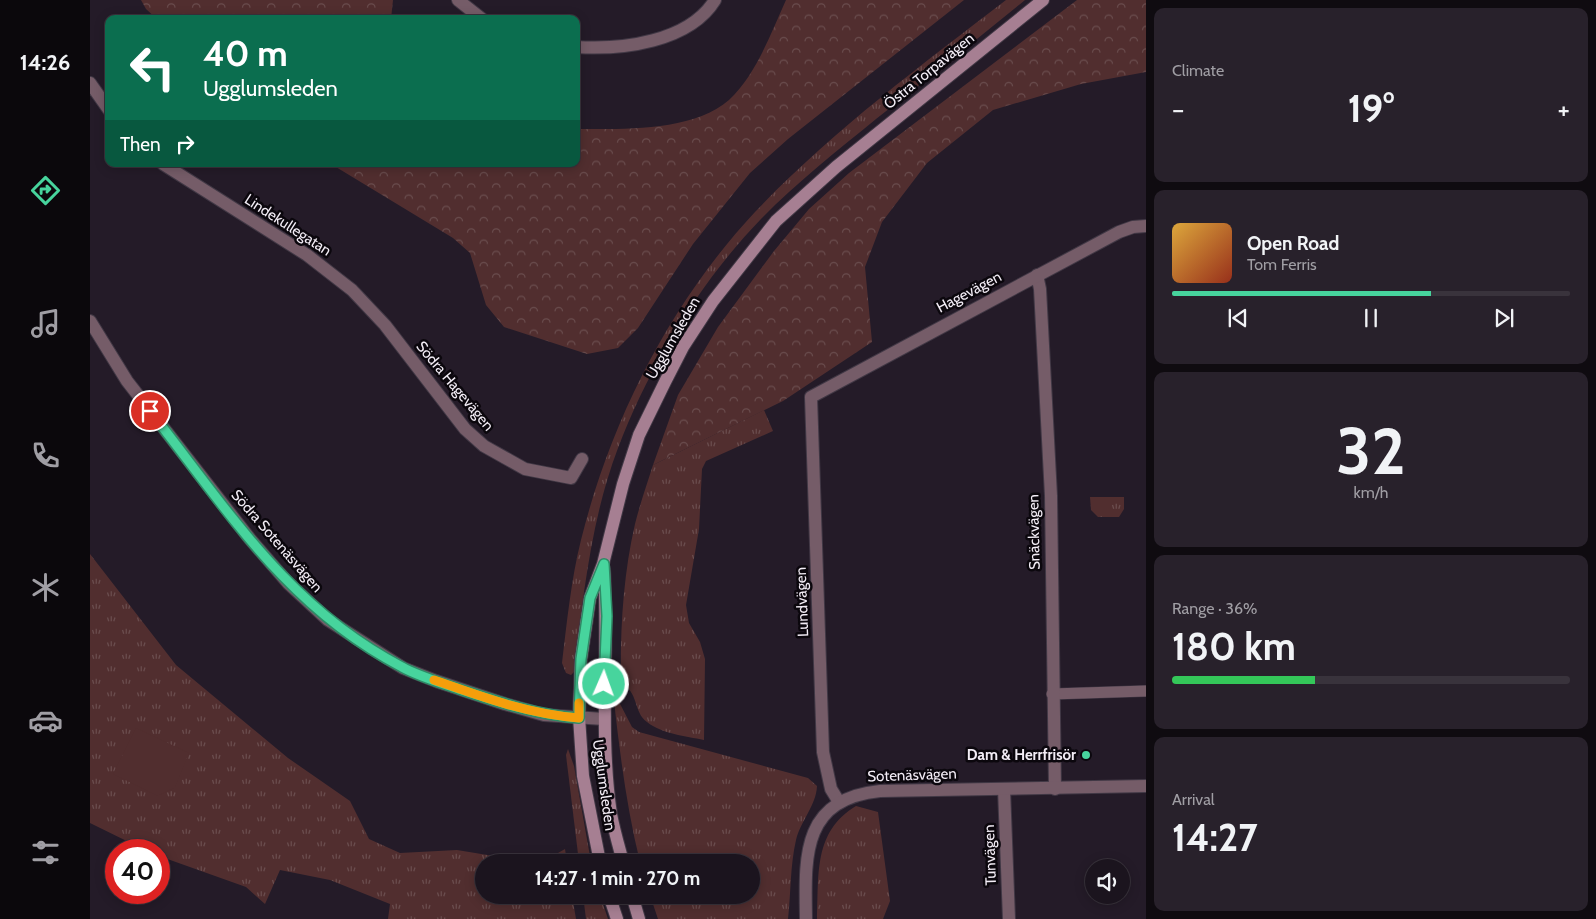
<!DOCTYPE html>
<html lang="en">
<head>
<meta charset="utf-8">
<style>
  body { margin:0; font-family:Cabin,sans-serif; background:#28212b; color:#f1f3f6; height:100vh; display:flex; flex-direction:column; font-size:19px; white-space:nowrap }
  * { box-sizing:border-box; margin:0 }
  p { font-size:16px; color:#a09ea4 }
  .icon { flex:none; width:28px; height:28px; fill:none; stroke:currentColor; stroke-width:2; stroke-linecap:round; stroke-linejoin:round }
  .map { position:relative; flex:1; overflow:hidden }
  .details { display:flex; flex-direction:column; gap:8px; padding:8px; background:#0f0b10; width:450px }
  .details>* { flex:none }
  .hud { position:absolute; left:15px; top:15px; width:475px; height:152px; border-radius:10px; box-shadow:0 2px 12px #0003,0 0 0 1px #39333c; background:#0b6e4f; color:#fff; overflow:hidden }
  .tools { position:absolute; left:995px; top:859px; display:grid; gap:10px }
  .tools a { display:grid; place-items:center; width:45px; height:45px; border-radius:50%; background:#1b141e; box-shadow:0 2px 12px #0003,0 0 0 1px #39333c; font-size:25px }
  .speed { position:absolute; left:15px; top:839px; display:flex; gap:10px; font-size:25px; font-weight:700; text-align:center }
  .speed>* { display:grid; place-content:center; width:65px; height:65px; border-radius:50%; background:#1b141e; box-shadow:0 2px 12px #0003,0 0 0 1px #39333c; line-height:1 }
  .speed .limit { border:8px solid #d22; background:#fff; color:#111 }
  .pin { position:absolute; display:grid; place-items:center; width:42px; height:42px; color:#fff; margin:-21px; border:2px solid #fff; border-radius:50%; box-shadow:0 1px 5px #0007 }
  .me { position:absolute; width:55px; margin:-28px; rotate:2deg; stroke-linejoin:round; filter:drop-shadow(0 0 4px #0008) }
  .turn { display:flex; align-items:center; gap:18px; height:105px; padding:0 15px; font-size:22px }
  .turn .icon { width:65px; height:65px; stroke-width:2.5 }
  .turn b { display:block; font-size:35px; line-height:42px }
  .then { display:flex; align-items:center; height:48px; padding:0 15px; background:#0003; gap:10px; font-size:19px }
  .big { font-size:38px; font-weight:800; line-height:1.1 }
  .details .widget { flex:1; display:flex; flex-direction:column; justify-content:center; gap:8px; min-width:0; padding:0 18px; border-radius:10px; background:#28212b }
  .details .dial { align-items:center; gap:0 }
  .dial b { font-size:65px; line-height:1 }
  .song { display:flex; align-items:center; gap:15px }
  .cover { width:60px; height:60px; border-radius:8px; background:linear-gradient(135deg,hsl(40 70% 55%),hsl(10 70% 35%)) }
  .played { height:5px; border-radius:2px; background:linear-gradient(90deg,#47d49d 65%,#39333c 65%) }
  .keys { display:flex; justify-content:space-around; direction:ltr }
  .heat { display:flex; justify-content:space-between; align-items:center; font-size:28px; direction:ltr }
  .charge { height:8px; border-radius:4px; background:linear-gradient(90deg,#34c759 36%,#39333c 0) }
  .trip { position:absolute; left:385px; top:854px; width:285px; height:50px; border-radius:25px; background:#1b141e; box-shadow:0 2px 12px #0003,0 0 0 1px #39333c; font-weight:800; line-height:50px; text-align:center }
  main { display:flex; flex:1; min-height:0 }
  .tab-bar { display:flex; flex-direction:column; width:90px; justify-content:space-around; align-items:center; background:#0b080c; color:#a09ea4 }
  .tab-bar .icon { width:35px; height:35px }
  .tab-bar .current { color:#47d49d }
  .tab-bar b { font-size:22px; color:#f1f3f6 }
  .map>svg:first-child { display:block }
  .grass { fill:url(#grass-tufts) }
  .forest { fill:url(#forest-crowns) }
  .park { fill:#512e2f }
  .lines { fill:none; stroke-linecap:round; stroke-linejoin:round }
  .lane-casing { stroke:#413845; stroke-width:12 }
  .street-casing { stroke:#413845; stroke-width:14 }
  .secondary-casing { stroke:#413845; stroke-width:14 }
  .lane { stroke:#755c68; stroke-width:11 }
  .street { stroke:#755c68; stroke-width:12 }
  .secondary { stroke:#a67f92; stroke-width:12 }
  .route-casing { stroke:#2e8a66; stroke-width:12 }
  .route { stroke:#47d49d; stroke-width:9 }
  .slow { stroke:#f59e0b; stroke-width:9 }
  .poi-dot { fill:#47d49d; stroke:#0b070d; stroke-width:2 }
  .labels { text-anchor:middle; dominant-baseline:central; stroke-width:5; stroke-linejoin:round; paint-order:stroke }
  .street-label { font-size:15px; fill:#f3edf6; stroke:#0b070d }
  .poi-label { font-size:15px; font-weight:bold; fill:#f3edf6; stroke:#0b070d; text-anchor:end }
</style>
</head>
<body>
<main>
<nav class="tab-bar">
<b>14:26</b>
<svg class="icon current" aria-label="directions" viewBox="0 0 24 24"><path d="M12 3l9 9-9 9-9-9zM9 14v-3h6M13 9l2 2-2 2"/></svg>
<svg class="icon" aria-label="music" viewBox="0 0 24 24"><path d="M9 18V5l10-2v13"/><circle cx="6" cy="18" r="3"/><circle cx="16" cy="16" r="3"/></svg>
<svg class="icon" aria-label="phone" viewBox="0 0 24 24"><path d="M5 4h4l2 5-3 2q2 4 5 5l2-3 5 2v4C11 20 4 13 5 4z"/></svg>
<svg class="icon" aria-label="climate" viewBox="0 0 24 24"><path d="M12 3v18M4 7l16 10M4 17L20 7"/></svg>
<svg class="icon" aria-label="car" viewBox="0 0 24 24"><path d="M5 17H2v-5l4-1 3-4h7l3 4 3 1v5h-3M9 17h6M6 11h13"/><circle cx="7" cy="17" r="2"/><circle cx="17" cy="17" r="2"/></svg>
<svg class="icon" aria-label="filters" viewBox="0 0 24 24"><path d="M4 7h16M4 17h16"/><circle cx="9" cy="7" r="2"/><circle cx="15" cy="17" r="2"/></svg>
</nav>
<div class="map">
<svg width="1056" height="919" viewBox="0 0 1056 919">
  <defs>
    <pattern id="grass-tufts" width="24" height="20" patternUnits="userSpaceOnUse" patternTransform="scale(1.25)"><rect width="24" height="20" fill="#512e2f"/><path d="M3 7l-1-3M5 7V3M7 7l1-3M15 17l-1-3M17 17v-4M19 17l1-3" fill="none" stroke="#6a4d4e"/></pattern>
    <pattern id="forest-crowns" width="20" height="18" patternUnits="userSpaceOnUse" patternTransform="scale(1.25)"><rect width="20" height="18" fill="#512e2f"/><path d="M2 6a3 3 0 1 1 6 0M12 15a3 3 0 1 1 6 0" fill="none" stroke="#6a4d4e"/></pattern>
  </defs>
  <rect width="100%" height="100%" fill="#241b28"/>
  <!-- grass -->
  <g class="grass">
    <path d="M 916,0 L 935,0 C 886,40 836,80 786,119 C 747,151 706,183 671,219 C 609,283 560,365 528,448 C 501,519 493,597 484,672 L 481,675 L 476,673 L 472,663 C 477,622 481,580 491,540 C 521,420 580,303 665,212 C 740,133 830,66 916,0 Z"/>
    <path d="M 674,410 L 683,431 L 616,461 L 612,469 L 609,529 L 596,605 L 599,623 L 610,642 L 615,659 L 614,740 C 596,736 572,734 557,722 C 543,712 549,691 531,684 C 530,631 533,576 545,524 C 550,504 557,484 563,465 Z"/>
    <path d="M 1000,497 L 1034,497 L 1034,509 L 1029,517 L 1008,517 L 1001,510 Z"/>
    <path d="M 0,554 L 86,665 L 198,758 L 260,801 L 279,839 L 310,853 L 367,850 L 421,859 L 454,861 L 475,849 L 477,862 L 394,862 L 394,895 L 482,895 L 486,919 L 298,919 L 300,904 L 240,880 L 190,870 L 175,904 L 156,887 L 69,856 L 69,850 L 55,850 L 0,823 Z"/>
    <path d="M 528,700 L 542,727 L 549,732 L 718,778 L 727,786 C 726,806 711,820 706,840 C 700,866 701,893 698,919 L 568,919 L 560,895 L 661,895 L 661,862 L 550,862 C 537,809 530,755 524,701 Z"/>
    <path d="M 478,749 L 484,766 L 501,862 L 489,862 L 476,755 Z"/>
    <path d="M 766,806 L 788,812 L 800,901 L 793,919 L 727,919 C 729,875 723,832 766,806 Z"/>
    <path d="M 493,895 L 510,895 L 518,919 L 496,919 Z"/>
  </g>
  <!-- forest -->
  <g class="forest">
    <path d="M 51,0 L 303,0 L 301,19 L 67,19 L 56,9 Z"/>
    <path d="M 696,0 L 874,0 L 698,139 L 660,173 L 603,244 L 548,328 L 528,348 L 497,354 L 414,327 L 396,305 L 380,253 L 363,238 L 241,164 L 486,164 L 486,129 C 532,129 602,132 639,100 C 666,75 681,33 696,0 Z"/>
    <path d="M 987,0 L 1056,0 L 1056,72 L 991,84 L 903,110 L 837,163 L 792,222 L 775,267 L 782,342 L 693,401 L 563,465 L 588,395 L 628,327 L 684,251 L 719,209 L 759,173 Z"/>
  </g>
  <!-- park -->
  <path class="park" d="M 46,728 L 99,753 L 85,787 L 68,796 L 23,774 Z"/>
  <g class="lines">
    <!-- lane casing -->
    <g class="lane-casing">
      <path id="lane" d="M 962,694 L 1056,691"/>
    </g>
    <!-- street casing -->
    <g class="street-casing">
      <g id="street">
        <path d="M 368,0 L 392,19"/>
        <path d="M 486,47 C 532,50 599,42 625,0"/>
        <path d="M 0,83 L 19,110"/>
        <path d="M 73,164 L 217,255 L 262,290 L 295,325 L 375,429 L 394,446 L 435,469 L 481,478 L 492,459"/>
        <path d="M 947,275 L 950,289 L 961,496 L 965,789"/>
        <path d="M 0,321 L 37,381 L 160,539 L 198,583 L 238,620 L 313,668 L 346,681 L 415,704 L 454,715 L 514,719"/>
        <path d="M 914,789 L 919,919"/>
        <path d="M 749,802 L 741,789 L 733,752 L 721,397 L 1029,232 L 1043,227 L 1056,226"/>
        <path d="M 716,919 C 715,857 711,799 790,791 L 1056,786"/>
      </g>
    </g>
    <!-- secondary casing -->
    <g class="secondary-casing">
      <g id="secondary">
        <path d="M 514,569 C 519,651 509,733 521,814 C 524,830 529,847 533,862"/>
        <path d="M 510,862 L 493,776 L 489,717 L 491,659 L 500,598 L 513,564 L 533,484 L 549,435 L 575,382 L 593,347 L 623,301 L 686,221 L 746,167 L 953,0"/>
        <path d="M 519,895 L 527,919"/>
        <path d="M 542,895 L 549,919"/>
      </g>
    </g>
    <!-- lane -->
    <use href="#lane" class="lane"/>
    <!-- street -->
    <use href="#street" class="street"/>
    <!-- secondary -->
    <use href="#secondary" class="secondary"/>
  </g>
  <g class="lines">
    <!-- route casing -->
    <g class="route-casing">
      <path id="route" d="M 60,411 C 137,509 198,608 312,667 C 330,677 352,683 372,690 C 411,703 448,715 489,718 L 491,659 L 500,598 L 514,564 L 517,616 L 514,684"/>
    </g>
    <!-- route -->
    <use href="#route" class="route"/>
    <!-- slow -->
    <path class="slow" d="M 344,680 C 392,697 438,714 489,718 L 489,703"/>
  </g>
  <!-- markers -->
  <circle class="poi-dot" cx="996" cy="755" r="5"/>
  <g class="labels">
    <!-- street labels -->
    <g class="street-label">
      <text transform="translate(839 71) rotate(-39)">Östra Torpavägen</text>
      <text transform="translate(198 225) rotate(33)">Lindekullegatan</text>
      <text transform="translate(879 292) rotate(-28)">Hagevägen</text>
      <text transform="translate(583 338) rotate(-60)">Ugglumsleden</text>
      <text transform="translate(365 386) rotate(50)">Södra Hagevägen</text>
      <text transform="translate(944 532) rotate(-91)">Snäckvägen</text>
      <text transform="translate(187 541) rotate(49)">Södra Sotenäsvägen</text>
      <text transform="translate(712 602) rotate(-92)">Lundvägen</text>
      <text transform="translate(822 775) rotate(-2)">Sotenäsvägen</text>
      <text transform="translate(514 785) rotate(82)">Ugglumsleden</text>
      <text transform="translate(900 855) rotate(-92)">Tunvägen</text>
    </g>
    <!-- poi labels -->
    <g class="poi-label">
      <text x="986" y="755">Dam &amp; Herrfrisör</text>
    </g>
  </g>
</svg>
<div class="tools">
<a><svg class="icon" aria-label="sound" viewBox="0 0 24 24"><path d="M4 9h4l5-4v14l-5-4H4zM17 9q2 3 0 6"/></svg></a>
</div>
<div class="speed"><div class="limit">40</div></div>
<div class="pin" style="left:60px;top:411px;background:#d93025"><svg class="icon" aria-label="arrive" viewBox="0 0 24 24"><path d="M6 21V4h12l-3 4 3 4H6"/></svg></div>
<svg class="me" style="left:514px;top:684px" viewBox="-20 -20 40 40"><circle r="17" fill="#47d49d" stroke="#fff" stroke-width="3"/><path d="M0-11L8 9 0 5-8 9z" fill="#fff"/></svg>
<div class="trip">14:27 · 1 min · 270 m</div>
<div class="hud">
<div class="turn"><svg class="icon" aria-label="left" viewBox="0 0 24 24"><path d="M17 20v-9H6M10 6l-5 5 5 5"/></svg><div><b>40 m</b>Ugglumsleden</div></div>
<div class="then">Then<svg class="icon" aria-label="right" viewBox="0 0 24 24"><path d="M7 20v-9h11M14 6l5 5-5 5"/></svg></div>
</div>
</div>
<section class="details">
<div class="widget"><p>Climate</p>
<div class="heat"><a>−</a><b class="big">19°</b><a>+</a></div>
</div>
<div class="widget">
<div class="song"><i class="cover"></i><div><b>Open Road</b><p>Tom Ferris</p></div></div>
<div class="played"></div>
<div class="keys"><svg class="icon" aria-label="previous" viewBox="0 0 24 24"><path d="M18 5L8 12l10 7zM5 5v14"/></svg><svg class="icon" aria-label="pause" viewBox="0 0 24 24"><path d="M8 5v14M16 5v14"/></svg><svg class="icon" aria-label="next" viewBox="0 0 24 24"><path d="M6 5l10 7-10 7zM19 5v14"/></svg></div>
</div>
<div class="widget dial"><b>32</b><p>km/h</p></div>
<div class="widget"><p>Range · 36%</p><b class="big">180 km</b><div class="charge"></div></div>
<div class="widget"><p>Arrival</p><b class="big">14:27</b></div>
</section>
</main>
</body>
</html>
